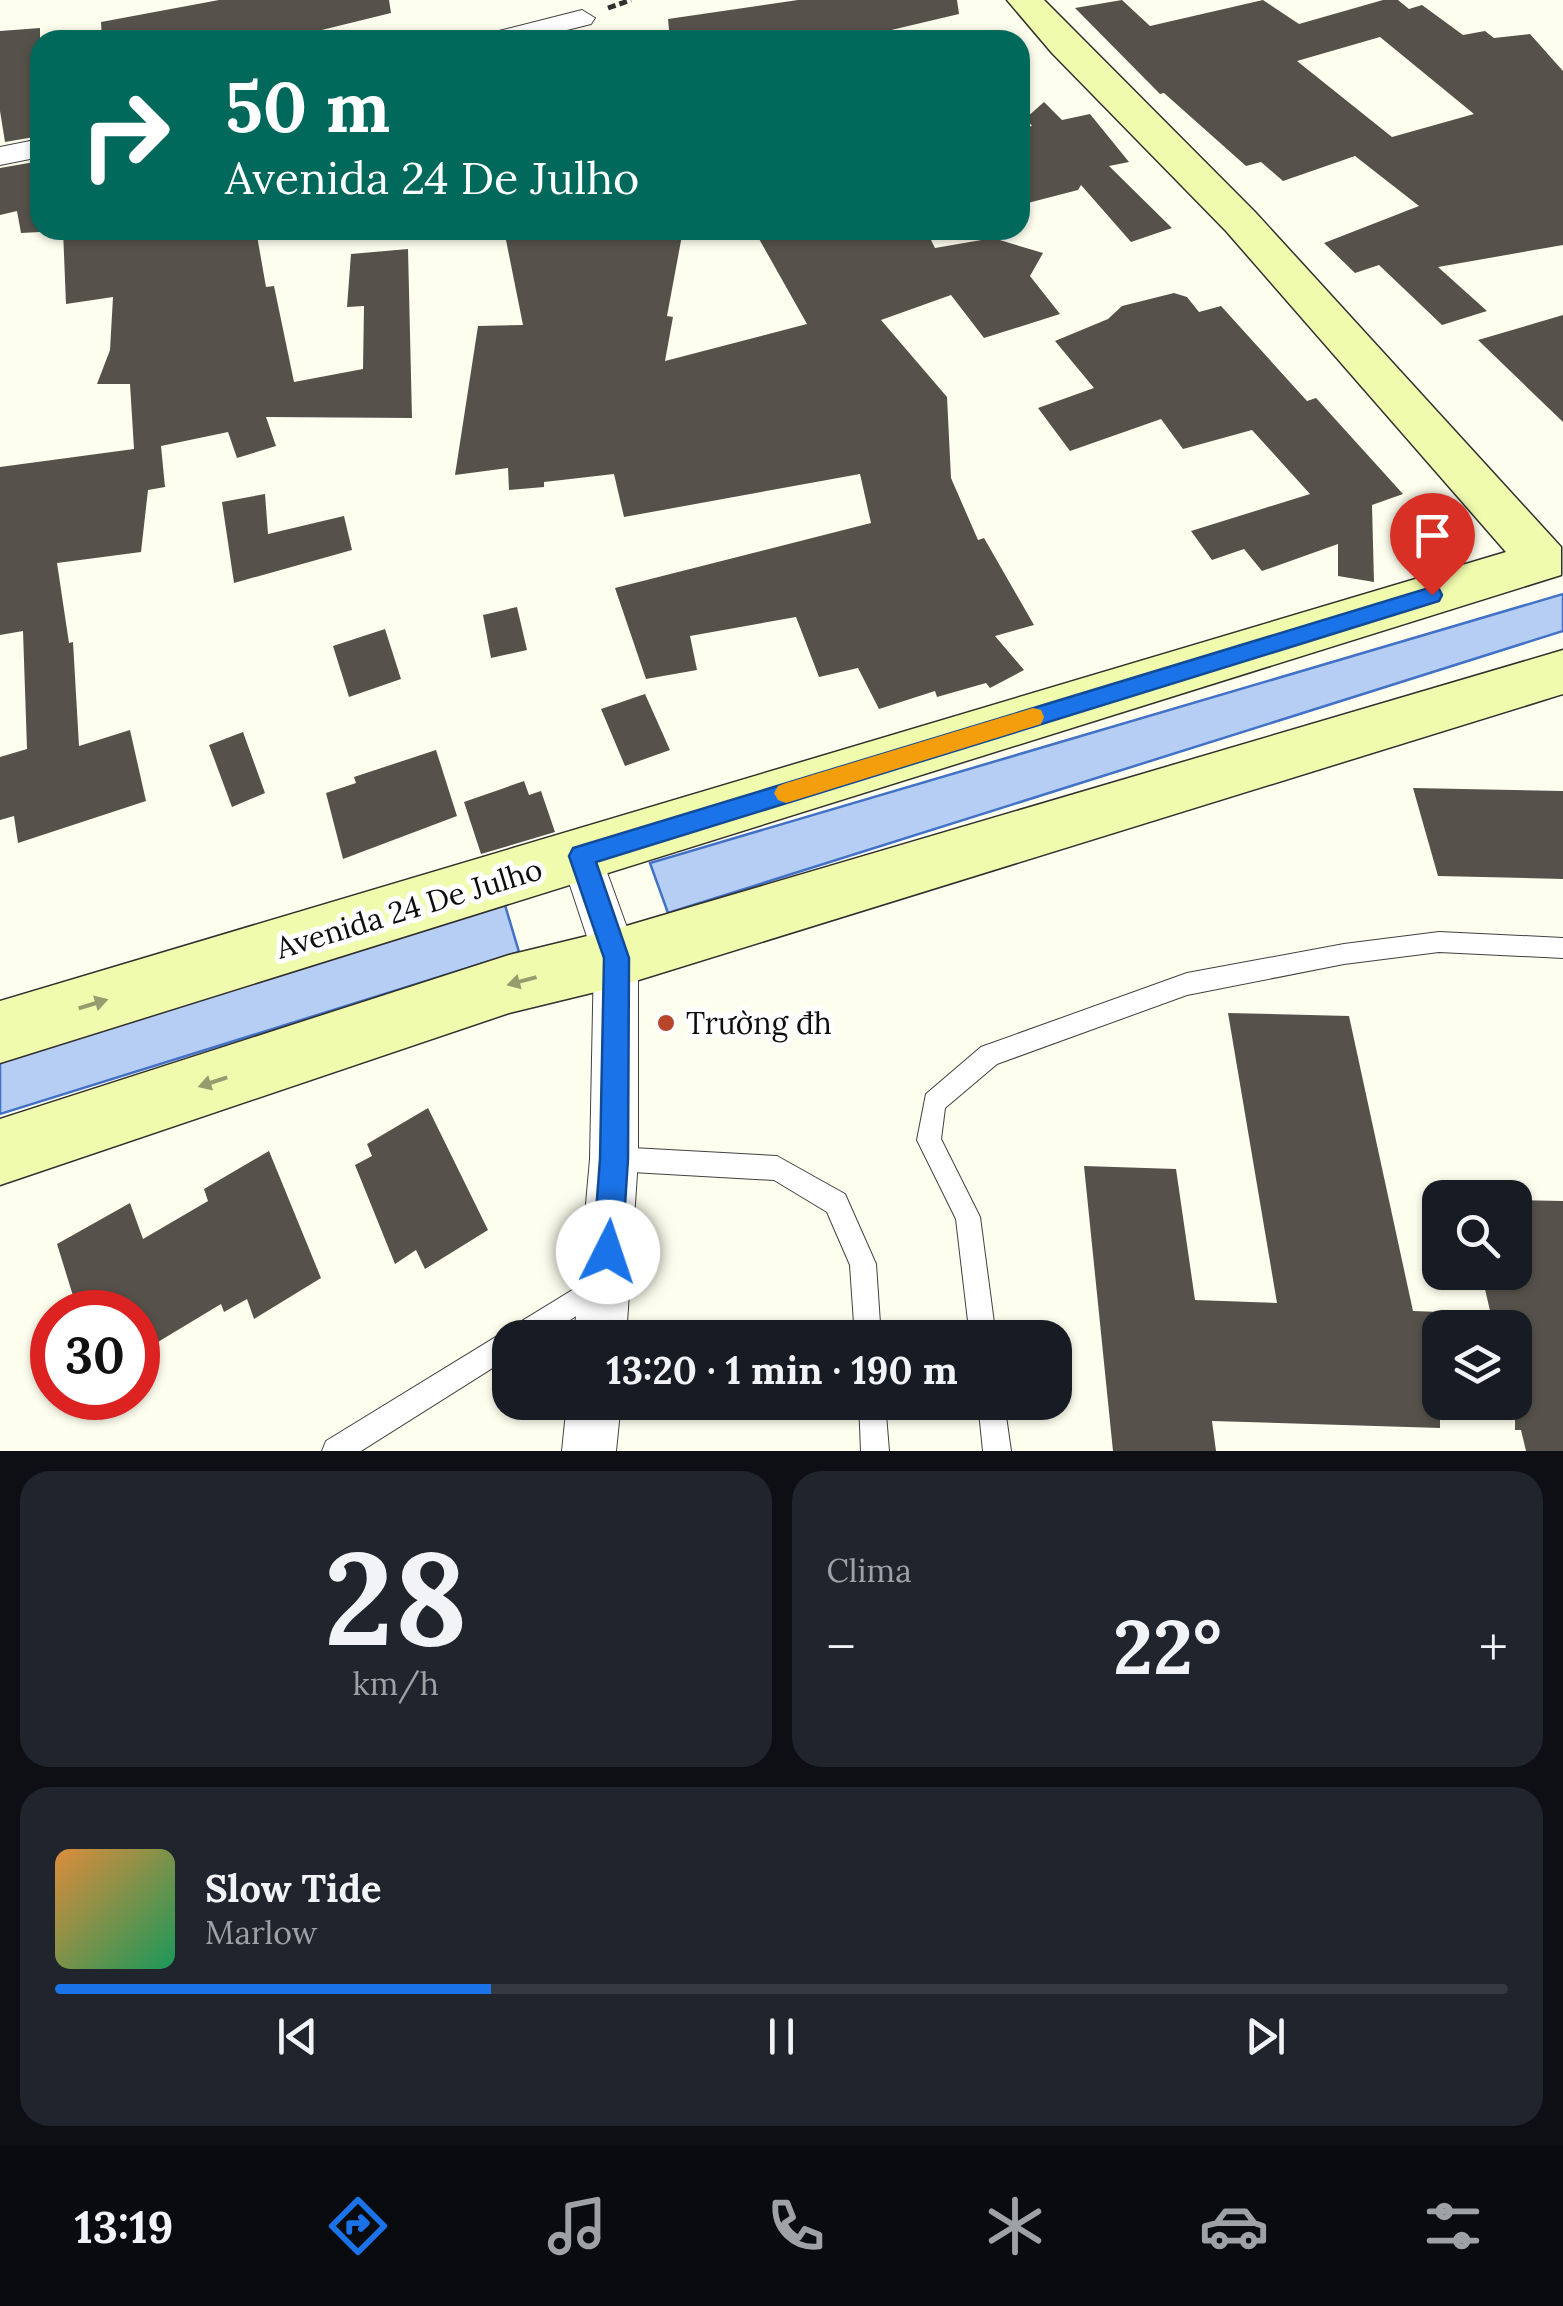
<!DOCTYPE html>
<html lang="pt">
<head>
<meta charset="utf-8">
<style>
  body { margin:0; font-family:Lora,serif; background:#20242c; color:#f1f3f6; height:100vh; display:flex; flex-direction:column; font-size:38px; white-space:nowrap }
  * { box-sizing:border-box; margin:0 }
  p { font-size:32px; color:#9ea1a6 }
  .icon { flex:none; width:55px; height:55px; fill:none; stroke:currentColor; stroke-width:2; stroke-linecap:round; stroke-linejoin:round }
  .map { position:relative; height:1451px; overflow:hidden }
  .sheet { display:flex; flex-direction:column; gap:20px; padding:20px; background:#0d0f14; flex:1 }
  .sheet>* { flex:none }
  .hud { position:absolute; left:30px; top:30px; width:1000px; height:210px; border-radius:30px; box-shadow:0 2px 8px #0004; background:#00695c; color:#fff; overflow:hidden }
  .buttons { position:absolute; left:1422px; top:1180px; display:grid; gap:20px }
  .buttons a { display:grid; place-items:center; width:110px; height:110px; border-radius:20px; background:#171b24; box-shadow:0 2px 8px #0004; font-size:50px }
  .speed { position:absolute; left:30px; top:1290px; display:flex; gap:20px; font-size:50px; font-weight:700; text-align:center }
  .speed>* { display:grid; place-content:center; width:130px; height:130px; border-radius:50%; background:#171b24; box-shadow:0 2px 8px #0004; line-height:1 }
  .speed .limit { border:15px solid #d22; background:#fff; color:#111 }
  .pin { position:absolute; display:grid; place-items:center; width:85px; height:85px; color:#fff; margin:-102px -42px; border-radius:50% 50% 50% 0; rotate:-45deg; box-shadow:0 0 10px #0007 }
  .pin .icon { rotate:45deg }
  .me { position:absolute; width:110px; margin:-55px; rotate:4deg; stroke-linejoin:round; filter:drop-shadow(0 0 8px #0008) }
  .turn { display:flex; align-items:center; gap:35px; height:210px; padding:0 30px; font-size:45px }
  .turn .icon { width:130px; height:130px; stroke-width:2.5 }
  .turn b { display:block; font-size:70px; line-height:85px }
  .big { font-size:75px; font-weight:800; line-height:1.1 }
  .sheet .widget { flex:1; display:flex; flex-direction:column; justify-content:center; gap:15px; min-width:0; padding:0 35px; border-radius:30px; background:#20242c }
  .sheet .dial { align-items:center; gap:0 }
  .dial b { font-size:130px; line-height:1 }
  .song { display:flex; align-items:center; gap:30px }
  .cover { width:120px; height:120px; border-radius:15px; background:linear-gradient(135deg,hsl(30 70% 55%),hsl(150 70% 35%)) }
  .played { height:10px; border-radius:5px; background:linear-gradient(90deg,#1a73e8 30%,#363941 30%) }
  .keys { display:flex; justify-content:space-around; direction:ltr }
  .heat { display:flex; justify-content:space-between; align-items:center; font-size:55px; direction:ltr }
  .sheet .tiles { flex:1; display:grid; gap:20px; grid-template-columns:1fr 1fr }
  .widget:last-child { grid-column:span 2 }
  .trip { position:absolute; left:492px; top:1320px; width:580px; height:100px; border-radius:30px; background:#171b24; box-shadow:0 2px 8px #0004; font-weight:800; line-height:100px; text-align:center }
  .tabs { display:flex; height:160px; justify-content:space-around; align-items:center; background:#090b0e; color:#9ea1a6 }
  .tabs .icon { width:70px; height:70px }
  .tabs .selected { color:#1a73e8 }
  .tabs b { font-size:45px; color:#f1f3f6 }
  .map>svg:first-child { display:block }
  .water { fill:#b6cef3; stroke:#4172c7; stroke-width:2.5 }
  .building { fill:#56524b; fill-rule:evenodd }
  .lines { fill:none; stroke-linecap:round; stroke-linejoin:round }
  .lane-casing { stroke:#414141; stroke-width:2 }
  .street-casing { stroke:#414141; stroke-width:2 }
  .secondary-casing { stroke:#303030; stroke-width:3 }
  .path { stroke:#303030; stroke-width:5; stroke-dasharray:8 4; stroke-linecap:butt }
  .lane { fill:#fff; fill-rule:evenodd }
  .street { fill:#fff; fill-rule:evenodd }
  .secondary { fill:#f1fbae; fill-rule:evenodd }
  .oneway { fill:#969c6e }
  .route { fill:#1a73e8; stroke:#114b97; stroke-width:2.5 }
  .slow { fill:#f59e0b }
  .poi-dot { fill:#b7462c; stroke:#fff; stroke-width:4 }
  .labels { text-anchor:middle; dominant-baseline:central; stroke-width:10; stroke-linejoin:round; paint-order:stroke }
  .street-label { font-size:30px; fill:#0e0e0e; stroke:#fff }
  .poi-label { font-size:30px; fill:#0e0e0e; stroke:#fff; text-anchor:start }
</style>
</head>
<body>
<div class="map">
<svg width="1563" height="1451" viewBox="0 0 1563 1451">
  <rect width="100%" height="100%" fill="#fefeef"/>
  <!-- water -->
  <g class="water">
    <path d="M 1563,594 L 1563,631 L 668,913 L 650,863 Z"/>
    <path d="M 502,895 L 519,952 L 0,1114 L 0,1057 Z"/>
  </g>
  <!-- building -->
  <g class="building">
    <path d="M 219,0 L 389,0 L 391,13 L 281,40 L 102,40 L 101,22 Z"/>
    <path d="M 798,0 L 957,0 L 959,14 L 849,40 L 670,40 L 668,19 Z"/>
    <path d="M 1122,0 L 1150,26 L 1263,0 L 1299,24 L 1383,0 L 1398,0 L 1409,9 L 1422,5 L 1463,35 L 1485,31 L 1494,38 L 1530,34 L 1563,71 L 1563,245 L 1438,267 L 1487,311 L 1442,325 L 1379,265 L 1355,273 L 1324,243 L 1419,206 L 1355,156 L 1283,181 L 1261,162 L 1246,166 L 1164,93 L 1160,94 L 1075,8 ZM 1380,37 L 1474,114 L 1392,137 L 1297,61 Z"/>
    <path d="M 40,28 L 40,136 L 5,142 L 0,111 L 0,31 Z"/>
    <path d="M 1044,102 L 1062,120 L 1090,114 L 1129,162 L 1109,166 L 1172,228 L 1131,242 L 1081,185 L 1078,190 L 1020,205 L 1020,128 L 1032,126 L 1026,118 Z"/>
    <path d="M 40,161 L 40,232 L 21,233 L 17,211 L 0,215 L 0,168 Z"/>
    <path d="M 63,230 L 256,230 L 266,287 L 274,286 L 294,382 L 363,369 L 364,306 L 347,307 L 351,254 L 408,249 L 412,418 L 266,417 L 276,446 L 237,458 L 228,432 L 161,446 L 165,487 L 148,490 L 141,552 L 57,563 L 69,643 L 73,642 L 79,746 L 130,730 L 146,801 L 18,843 L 14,816 L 0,820 L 0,757 L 27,749 L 23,631 L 0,635 L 0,467 L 134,449 L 130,384 L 97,384 L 110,350 L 113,297 L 66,304 Z"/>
    <path d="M 504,230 L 683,230 L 667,316 L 673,317 L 665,361 L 807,324 L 754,230 L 926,230 L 935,248 L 993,238 L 1043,253 L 1030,276 L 1060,314 L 984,338 L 951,295 L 881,320 L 947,397 L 951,478 L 978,540 L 984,538 L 1034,625 L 995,636 L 1024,670 L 990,688 L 986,683 L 937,697 L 935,691 L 879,709 L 858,668 L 819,677 L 796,617 L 690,636 L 697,670 L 646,679 L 615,588 L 871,523 L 860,474 L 624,517 L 614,474 L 544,482 L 544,487 L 509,490 L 508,468 L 455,475 L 478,326 L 523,325 Z"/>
    <path d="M 1174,293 L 1187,297 L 1199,312 L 1221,306 L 1307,401 L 1316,398 L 1403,494 L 1372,505 L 1374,582 L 1338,576 L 1338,544 L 1262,571 L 1244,549 L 1212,560 L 1191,531 L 1310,494 L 1252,430 L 1183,449 L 1161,419 L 1070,451 L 1038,408 L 1094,388 L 1055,341 L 1108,319 L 1122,306 Z"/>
    <path d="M 1563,315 L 1563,422 L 1478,340 Z"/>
    <path d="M 265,494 L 268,534 L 344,516 L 352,550 L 234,583 L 222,502 Z"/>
    <path d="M 517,607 L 527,650 L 491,658 L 483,615 Z"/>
    <path d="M 385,629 L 401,679 L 349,697 L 333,646 Z"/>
    <path d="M 645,694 L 670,750 L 625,766 L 601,709 Z"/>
    <path d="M 243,732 L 265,793 L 232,807 L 209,745 Z"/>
    <path d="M 436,750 L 457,816 L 343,859 L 326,793 L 356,783 L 354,777 Z"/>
    <path d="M 524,781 L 529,795 L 541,791 L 555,832 L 481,854 L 464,802 Z"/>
    <path d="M 1413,788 L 1563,791 L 1563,879 L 1438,876 Z"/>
    <path d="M 1228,1013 L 1349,1016 L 1413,1311 L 1440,1312 L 1440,1428 L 1212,1421 L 1216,1451 L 1113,1451 L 1084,1166 L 1176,1169 L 1195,1300 L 1277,1303 Z"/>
    <path d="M 428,1108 L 488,1230 L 425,1269 L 416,1250 L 395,1264 L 355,1165 L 372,1156 L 367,1144 Z"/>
    <path d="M 269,1151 L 321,1278 L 254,1319 L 247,1299 L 224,1312 L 221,1304 L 138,1354 L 138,1312 L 78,1312 L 57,1244 L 130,1203 L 143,1239 L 208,1201 L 204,1189 Z"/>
    <path d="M 1515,1200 L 1563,1201 L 1563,1451 L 1526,1451 L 1521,1430 L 1515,1430 L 1515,1328 L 1494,1328 L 1481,1272 L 1515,1272 Z"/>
  </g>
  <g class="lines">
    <!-- lane casing -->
    <g class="lane-casing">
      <g id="lane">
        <path d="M 1439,932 L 1563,938 L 1563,958 L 1439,952 L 1344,964 L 1187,995 L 997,1064 L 945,1108 L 941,1139 L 980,1217 L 996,1338 L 970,1338 L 956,1219 L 917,1140 L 926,1094 L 981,1047 L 1187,973 L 1344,944 Z"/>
        <path d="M 614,1147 L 777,1156 L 845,1194 L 876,1264 L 881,1338 L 855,1338 L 850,1265 L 827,1212 L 774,1180 L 614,1171 L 605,1168 L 602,1159 L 605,1150 Z"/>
        <path d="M 600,1273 L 609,1277 L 613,1286 L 609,1295 L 542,1338 L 510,1338 L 510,1357 L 361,1451 L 322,1451 L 326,1441 Z"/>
        <path d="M 859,1402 L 885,1402 L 889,1451 L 861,1451 Z"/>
        <path d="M 978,1402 L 1004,1402 L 1011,1451 L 983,1451 Z"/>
      </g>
    </g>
    <!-- street casing -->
    <g class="street-casing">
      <g id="street">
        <path d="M 582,10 L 595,18 L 591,24 L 527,40 L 483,40 L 487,34 Z"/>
        <path d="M 40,139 L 40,157 L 0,165 L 0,147 Z"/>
        <path d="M 581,836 L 596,842 L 638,958 L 638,1159 L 626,1338 L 574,1338 L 590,1159 L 594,958 L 560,855 L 566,842 Z"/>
        <path d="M 567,1402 L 621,1402 L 616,1451 L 562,1451 Z"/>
      </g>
    </g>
    <!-- secondary casing -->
    <g class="secondary-casing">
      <g id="secondary">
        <path d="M 1007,0 L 1044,0 L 1255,212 L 1561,547 L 1561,575 L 0,1063 L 0,1001 L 1506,552 L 1226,231 L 1052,53 Z"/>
        <path d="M 1563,650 L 1563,694 L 616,987 L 509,1013 L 0,1185 L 0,1119 L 509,955 L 616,929 Z"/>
      </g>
    </g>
    <!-- path -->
    <path class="path" d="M 608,8 L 631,0"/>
    <!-- lane -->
    <use href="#lane" class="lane"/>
    <!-- street -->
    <use href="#street" class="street"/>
    <!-- secondary -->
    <use href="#secondary" class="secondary"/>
  </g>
  <!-- one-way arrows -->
  <defs><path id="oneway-solid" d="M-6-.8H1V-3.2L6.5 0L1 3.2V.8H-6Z" transform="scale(2.5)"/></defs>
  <g class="oneway">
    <use href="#oneway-solid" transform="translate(522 981) rotate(165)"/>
    <use href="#oneway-solid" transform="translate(93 1004) rotate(-17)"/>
    <use href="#oneway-solid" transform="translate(213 1082) rotate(162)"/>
  </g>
  <!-- route -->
  <path class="route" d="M 1432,587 L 1439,589 L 1442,595 L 1439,601 L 596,862 L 629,958 L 628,1159 L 622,1252 L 618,1262 L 608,1266 L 598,1262 L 593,1252 L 600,1159 L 604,958 L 569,856 L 573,848 Z"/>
  <!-- slow -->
  <path class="slow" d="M 1033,708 L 1041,710 L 1044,717 L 1041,724 L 786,803 L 778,800 L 774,793 L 778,786 L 786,783 Z"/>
  <!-- markers -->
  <circle class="poi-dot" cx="666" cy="1023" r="10"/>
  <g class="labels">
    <!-- street labels -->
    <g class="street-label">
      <text transform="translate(409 908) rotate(-17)">Avenida 24 De Julho</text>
    </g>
    <!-- poi labels -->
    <g class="poi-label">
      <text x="686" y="1023">Trường đh</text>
    </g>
  </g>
</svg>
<div class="buttons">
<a><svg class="icon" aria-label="search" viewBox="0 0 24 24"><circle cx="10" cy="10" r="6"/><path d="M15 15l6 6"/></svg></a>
<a><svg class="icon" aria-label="layers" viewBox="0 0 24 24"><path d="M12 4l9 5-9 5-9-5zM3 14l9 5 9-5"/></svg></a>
</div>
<div class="speed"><div class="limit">30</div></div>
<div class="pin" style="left:1432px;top:595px;background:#d93025"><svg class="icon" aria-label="arrive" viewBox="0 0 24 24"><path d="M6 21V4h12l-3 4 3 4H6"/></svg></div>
<svg class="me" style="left:608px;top:1252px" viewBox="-20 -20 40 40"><circle r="19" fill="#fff"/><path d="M0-13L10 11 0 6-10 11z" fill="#1a73e8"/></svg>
<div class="trip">13:20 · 1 min · 190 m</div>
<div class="hud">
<div class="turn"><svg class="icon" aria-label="right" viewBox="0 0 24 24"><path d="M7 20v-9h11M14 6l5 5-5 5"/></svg><div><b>50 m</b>Avenida 24 De Julho</div></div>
</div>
</div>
<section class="sheet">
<div class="tiles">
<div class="widget dial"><b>28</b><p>km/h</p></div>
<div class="widget"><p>Clima</p>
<div class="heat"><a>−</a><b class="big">22°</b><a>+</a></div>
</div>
<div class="widget">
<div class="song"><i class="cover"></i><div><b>Slow Tide</b><p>Marlow</p></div></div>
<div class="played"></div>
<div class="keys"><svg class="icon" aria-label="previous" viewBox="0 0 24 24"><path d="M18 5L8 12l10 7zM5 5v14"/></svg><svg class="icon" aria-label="pause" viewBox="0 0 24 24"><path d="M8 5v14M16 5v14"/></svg><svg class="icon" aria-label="next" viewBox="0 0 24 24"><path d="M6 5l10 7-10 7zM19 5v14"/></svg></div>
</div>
</div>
</section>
<nav class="tabs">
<b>13:19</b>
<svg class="icon selected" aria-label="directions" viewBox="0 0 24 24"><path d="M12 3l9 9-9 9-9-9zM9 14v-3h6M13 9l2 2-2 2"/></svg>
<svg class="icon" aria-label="music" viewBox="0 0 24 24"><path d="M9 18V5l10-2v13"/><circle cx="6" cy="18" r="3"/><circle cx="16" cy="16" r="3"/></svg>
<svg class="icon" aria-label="phone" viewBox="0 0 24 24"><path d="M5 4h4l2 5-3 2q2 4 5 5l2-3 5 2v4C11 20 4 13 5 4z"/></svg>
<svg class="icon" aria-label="climate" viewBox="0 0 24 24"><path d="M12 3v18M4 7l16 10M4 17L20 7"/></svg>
<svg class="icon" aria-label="car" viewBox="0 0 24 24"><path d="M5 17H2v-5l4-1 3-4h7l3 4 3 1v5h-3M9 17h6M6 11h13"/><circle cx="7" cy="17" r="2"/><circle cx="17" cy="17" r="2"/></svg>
<svg class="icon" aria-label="filters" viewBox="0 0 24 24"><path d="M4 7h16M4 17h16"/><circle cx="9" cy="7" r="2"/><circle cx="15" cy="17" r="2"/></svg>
</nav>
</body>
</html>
